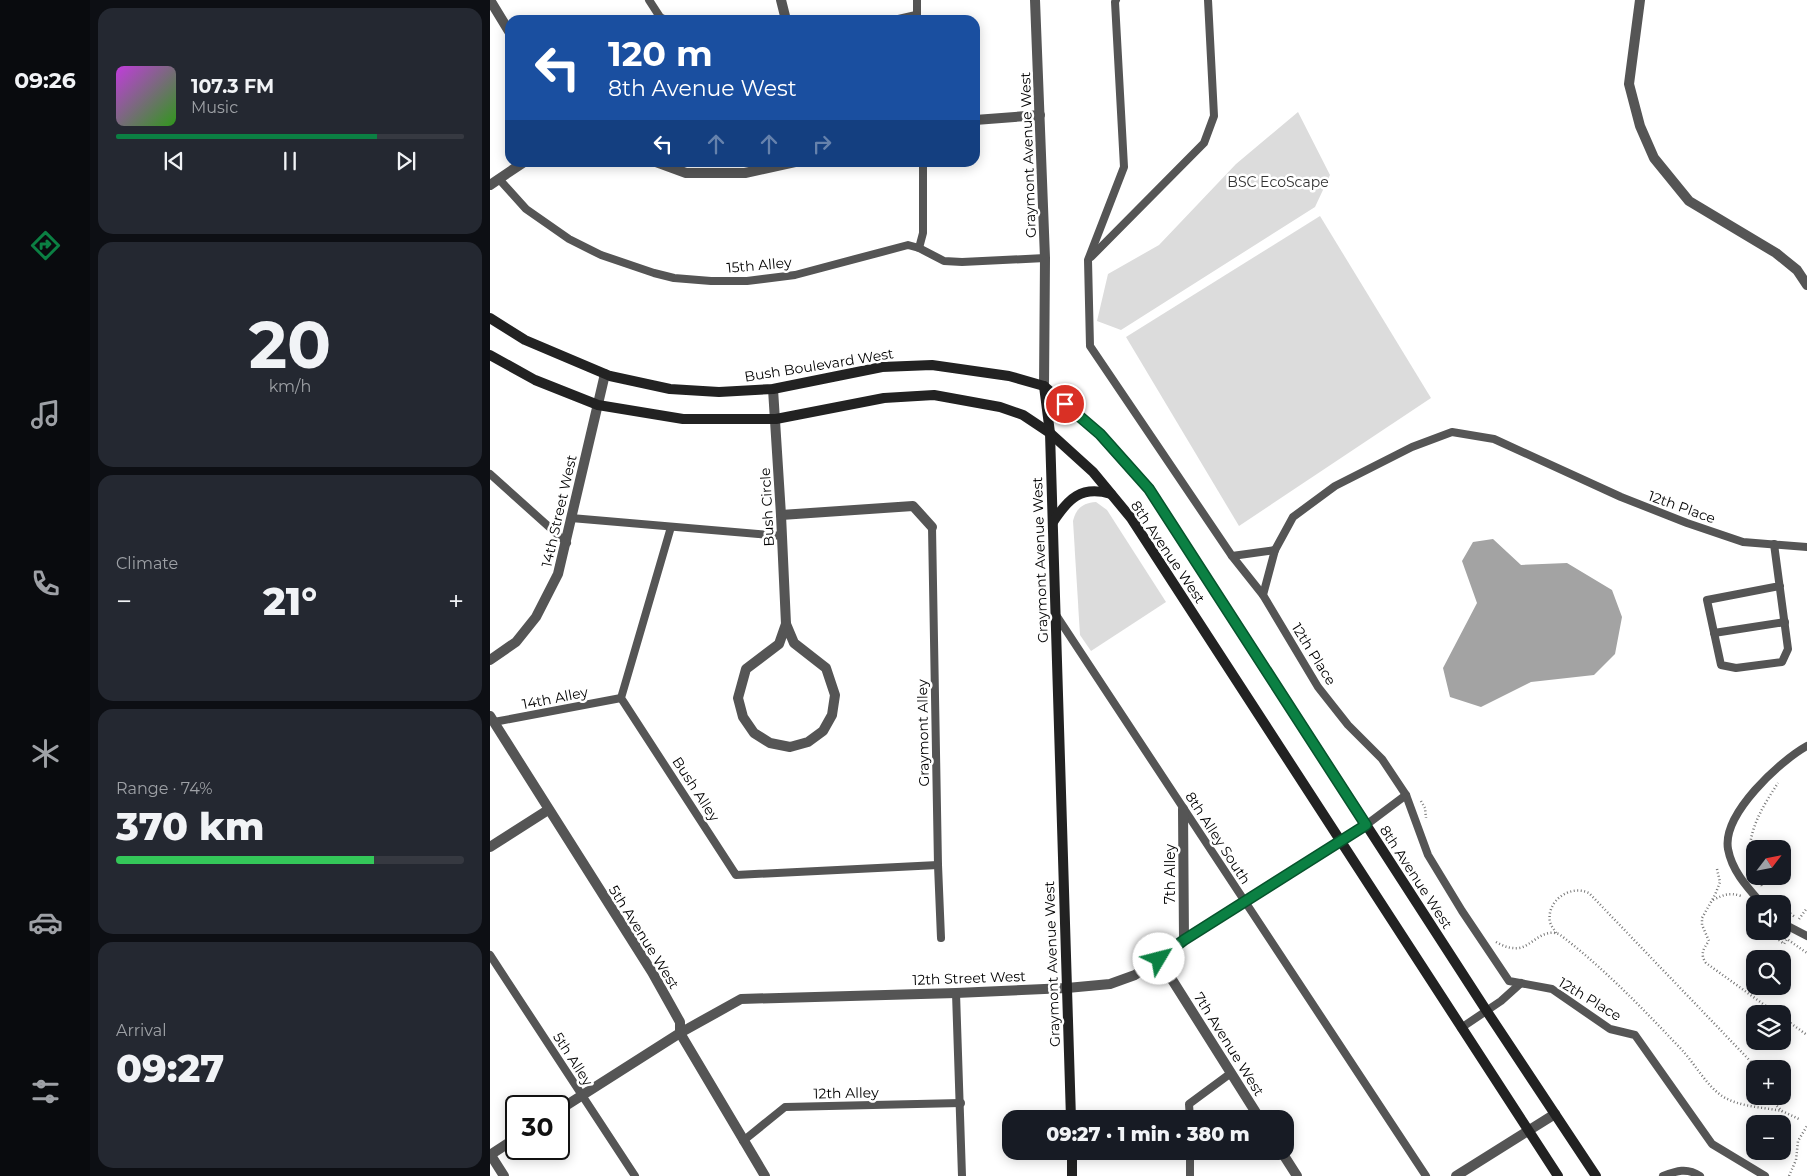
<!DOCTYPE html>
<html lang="en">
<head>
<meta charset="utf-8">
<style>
  body { margin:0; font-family:Montserrat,sans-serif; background:#242831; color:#f1f3f6; height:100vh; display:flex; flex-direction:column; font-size:19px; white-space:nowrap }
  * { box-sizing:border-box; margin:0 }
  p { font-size:16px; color:#9ea1a6 }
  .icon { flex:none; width:28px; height:28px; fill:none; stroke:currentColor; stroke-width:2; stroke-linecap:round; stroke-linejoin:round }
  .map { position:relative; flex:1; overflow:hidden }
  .drawer { display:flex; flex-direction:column; gap:8px; padding:8px; background:#0d0f14; width:400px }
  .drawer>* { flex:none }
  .top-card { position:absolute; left:15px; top:15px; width:475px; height:152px; border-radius:15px; box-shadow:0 2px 12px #0003; background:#1a4fa0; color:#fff; overflow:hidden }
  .needle { width:32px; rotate:58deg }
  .controls { position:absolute; left:1256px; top:840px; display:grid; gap:10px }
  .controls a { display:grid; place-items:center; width:45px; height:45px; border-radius:10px; background:#171b24; box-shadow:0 2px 12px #0003; font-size:25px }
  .speed { position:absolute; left:15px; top:1095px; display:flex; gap:10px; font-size:25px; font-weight:700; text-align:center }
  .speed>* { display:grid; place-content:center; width:65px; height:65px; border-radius:50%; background:#171b24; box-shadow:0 2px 12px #0003; line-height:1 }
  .speed .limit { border:2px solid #111; border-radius:8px; background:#fff; color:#111 }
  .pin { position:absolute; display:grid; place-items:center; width:42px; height:42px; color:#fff; margin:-21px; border:2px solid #fff; border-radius:50%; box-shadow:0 1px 5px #0007 }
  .me { position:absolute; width:55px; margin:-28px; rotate:53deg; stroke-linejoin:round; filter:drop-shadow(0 0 4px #0008) }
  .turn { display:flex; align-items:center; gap:18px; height:105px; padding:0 20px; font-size:22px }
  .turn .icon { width:65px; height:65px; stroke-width:2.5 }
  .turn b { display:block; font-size:35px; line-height:42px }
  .lanes { display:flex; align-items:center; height:48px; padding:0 20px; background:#0003; justify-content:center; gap:25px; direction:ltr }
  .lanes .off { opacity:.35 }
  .big { font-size:38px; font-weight:800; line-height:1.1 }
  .drawer .card { flex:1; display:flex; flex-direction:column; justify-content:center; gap:8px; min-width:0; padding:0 18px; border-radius:15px; background:#242831 }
  .drawer .dial { align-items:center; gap:0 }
  .dial b { font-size:65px; line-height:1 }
  .song { display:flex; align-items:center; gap:15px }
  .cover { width:60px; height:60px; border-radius:8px; background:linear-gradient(135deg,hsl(290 70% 55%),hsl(110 70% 35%)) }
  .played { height:5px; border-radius:2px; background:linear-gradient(90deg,#0b8043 75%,#363941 75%) }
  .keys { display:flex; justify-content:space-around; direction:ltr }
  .heat { display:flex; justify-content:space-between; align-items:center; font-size:28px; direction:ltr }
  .charge { height:8px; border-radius:4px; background:linear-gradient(90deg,#34c759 74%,#363941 0) }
  .trip { position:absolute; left:512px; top:1110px; width:292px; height:50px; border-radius:15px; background:#171b24; box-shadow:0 2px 12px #0003; font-weight:800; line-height:50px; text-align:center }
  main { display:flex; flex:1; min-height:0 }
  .dock { display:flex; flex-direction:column; width:90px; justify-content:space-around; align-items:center; background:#090b0e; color:#9ea1a6 }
  .dock .icon { width:35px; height:35px }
  .dock .on { color:#0b8043 }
  .dock b { font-size:22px; color:#f1f3f6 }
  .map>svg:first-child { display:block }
  .green { fill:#dcdcdc }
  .water { fill:#a3a3a3 }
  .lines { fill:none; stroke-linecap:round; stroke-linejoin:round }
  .path { stroke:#777; stroke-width:2.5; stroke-dasharray:1 2.5; stroke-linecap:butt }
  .service { stroke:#555; stroke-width:8 }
  .minor { stroke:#555; stroke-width:10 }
  .tertiary { stroke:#555; stroke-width:10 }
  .secondary { stroke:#222; stroke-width:10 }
  .route-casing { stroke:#07532c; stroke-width:12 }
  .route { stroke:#0b8043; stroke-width:9 }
  .labels { text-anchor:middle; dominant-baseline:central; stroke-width:5; stroke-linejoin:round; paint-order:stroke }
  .street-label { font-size:14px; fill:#000; stroke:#fff }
  .park-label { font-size:14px; fill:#333; stroke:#fff }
</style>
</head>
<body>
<main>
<nav class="dock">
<b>09:26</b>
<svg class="icon on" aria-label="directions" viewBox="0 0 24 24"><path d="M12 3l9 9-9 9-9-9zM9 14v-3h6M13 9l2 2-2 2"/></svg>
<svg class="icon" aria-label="music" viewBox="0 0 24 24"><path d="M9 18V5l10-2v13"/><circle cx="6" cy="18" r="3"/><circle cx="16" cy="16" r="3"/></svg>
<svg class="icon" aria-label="phone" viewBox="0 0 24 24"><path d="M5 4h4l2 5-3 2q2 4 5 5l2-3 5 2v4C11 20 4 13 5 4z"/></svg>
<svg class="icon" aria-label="climate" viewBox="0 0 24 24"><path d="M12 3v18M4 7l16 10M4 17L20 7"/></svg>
<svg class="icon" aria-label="car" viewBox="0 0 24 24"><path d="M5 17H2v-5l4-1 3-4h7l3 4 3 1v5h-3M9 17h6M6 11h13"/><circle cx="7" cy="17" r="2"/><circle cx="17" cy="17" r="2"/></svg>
<svg class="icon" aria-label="filters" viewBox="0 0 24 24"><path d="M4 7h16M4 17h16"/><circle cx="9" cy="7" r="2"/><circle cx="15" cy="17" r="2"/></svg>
</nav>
<section class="drawer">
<div class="card">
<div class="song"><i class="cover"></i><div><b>107.3 FM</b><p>Music</p></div></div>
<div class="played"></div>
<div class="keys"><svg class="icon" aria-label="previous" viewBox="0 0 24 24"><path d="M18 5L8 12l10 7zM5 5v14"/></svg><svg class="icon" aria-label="pause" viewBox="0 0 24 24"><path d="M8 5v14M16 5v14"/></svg><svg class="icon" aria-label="next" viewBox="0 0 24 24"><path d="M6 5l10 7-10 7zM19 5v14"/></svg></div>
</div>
<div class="card dial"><b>20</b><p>km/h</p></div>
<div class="card"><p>Climate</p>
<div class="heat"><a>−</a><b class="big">21°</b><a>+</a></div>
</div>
<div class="card"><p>Range · 74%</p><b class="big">370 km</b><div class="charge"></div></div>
<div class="card"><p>Arrival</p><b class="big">09:27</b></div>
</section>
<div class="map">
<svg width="1317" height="1176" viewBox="0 0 1317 1176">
  <rect width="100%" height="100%" fill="#fff"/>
  <!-- green -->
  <g class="green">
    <path d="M 808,112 L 840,175 L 825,207 L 631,330 L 607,321 L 618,274 L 669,245 L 746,164 Z"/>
    <path d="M 830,216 L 941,398 L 749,526 L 636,337 Z"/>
    <path d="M 606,502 L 617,510 L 676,602 L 601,651 L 590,635 L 583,521 C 586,508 593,503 606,502 Z"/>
  </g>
  <!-- water -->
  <path class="water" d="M 1003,539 L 1031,565 L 1077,563 L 1122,590 L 1132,617 L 1125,654 L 1104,675 L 1041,682 L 991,707 L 960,697 L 953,668 L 987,603 L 972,561 L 983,542 Z"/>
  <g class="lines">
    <!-- path -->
    <g class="path">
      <path d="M 931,801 L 935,808 L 936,818"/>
      <path d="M 1227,869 L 1230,882 L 1225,895 L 1212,918 L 1212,925 L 1219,941 C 1213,949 1210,955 1216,963 L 1287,1014"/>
      <path d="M 1265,874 C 1250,842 1271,809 1288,783"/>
      <path d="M 1266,876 L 1272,886"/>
      <path d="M 1280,896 L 1288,904"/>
      <path d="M 1223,900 C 1233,895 1239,892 1251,896"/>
      <path d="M 1292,907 L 1305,917"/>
      <path d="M 1262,909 L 1262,918 L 1265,921"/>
      <path d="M 1309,919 L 1317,908"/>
      <path d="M 1278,931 L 1294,944 L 1297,939 L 1317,953"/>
      <path d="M 1066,933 C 1064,929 1061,926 1060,922 C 1056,901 1080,884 1099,893 L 1265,1066 L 1262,1069 L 1265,1078"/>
      <path d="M 1006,942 C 1013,946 1020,949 1029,948 C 1042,946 1052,928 1069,934 C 1114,968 1153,1009 1192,1050 C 1205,1064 1216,1085 1232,1096 C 1249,1107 1272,1107 1292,1111"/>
      <path d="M 1292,1017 L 1317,1035"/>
      <path d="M 1277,1096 L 1292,1111 L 1309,1119"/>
      <path d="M 1299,1176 L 1306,1160 L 1308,1141 L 1317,1126"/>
    </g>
    <!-- service -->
    <g class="service">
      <path d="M 159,0 L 170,17 L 176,20"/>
      <path d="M 427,0 L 427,18"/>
      <path d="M 626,0 L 625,2 L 634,167 L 598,260 L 600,346 L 742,556 L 785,550"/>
      <path d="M 404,20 L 426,15"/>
      <path d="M 9,179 L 36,209 L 79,239 L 111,255 L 164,273 L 184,278 L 221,281 L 257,281 L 305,275 L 418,245 L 429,248 L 454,261 L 472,262 L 555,258"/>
      <path d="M 429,248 L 433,233 L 433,162"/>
      <path d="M 601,257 L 714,143 L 724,116 L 718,0"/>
      <path d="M 0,474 L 77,543"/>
      <path d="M 81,518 L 292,536"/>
      <path d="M 181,527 L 131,698 L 246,875 L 448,865"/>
      <path d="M 442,527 L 448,865 L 451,938"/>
      <path d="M 1284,544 L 1298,649 L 1292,662 L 1246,668 L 1231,665 L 1217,600 L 1290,586"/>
      <path d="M 742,556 L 773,595"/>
      <path d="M 566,615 L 936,1176"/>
      <path d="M 1224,633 L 1295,622"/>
      <path d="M 4,722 L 131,698"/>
      <path d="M 876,825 L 916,795"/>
      <path d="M 1272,904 C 1257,887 1242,871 1238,849 C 1232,814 1290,761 1317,746"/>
      <path d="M 1292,923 L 1317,936"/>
      <path d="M 0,955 L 145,1176"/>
      <path d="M 466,993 L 472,1176"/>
      <path d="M 971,1028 L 1011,1001 L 1031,983"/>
      <path d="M 700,1119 L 699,1104 L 741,1073"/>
      <path d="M 253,1141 L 295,1107 L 471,1103"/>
      <path d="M 700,1151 L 700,1176"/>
      <path d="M 1173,1176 C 1186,1171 1197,1167 1210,1176"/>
      <path d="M 1275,1176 L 1222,1144 L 1145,1035 L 1120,1029 L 1062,989 L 1019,981 L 972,911 L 938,855 L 916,795 L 892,759 L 858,725 L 828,687 L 773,595 L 785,550 L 803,517 L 845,486 L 922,447 L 962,432 L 1004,439 L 1131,497 L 1197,523 L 1253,542 L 1317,547"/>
    </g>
    <!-- minor -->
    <g class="minor">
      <path d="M 0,0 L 20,33"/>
      <path d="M 291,0 L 296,20"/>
      <path d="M 1150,0 L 1139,84 L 1150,126 L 1164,158 L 1199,201 L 1286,253 L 1307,270 L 1317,285"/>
      <path d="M 485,120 L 550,115"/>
      <path d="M 166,162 L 196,173 L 255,173 L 305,162"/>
      <path d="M 0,185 L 34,162"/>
      <path d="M 283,389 L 291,515 L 296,624"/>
      <path d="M 291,515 L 423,506 L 442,527"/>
      <path d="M 296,624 L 304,643 L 336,668 L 345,695 L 342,715 L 333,731 L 318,742 L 300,747 L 280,743 L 264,733 L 253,717 L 248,698 L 256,669 L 289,644 Z"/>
      <path d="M 0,660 L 26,642 L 46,617 L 68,574 L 115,374"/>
      <path d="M 0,716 L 162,972 L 190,1022 L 190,1033 L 275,1176"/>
      <path d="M 693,809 L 694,940"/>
      <path d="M 0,847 L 58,810"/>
      <path d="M 669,959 L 770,1119"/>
      <path d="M 69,1110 L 190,1033 L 251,999 L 466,993 L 577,988 L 620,984 L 645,975 L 694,940 L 876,825"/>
      <path d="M 791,1151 L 807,1176"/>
      <path d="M 0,1154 L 14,1176"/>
      <path d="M 0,1155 L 26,1138"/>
      <path d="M 966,1176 L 1065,1114"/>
    </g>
    <!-- tertiary -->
    <path class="tertiary" d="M 545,0 L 555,258 L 554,386"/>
    <!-- secondary -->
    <g class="secondary">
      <path d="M 0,318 L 35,340 L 120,376 L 180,389 L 229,392 L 283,389 L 392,367 L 442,365 L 519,376 L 554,386 L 610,434 L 659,489 L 996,1010 L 1106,1176"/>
      <path d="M 0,355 L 45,380 L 108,405 L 193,419 L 286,419 L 394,398 L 444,395 L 510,407 L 533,415 L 560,433 L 603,472 L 641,518 L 1068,1176"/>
      <path d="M 554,386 L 560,433 L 581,1119"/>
      <path d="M 563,522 C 578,499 591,485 621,494"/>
      <path d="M 582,1151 L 582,1176"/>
    </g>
  </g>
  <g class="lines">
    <!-- route casing -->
    <g class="route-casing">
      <path id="route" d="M 575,404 L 610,434 L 659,489 L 876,825 L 694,940 L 669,959"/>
    </g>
    <!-- route -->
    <use href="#route" class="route"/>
  </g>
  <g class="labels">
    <!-- street labels -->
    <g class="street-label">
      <text transform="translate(538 155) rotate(-92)">Graymont Avenue West</text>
      <text transform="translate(269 265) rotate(-5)">15th Alley</text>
      <text transform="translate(329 365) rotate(-9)">Bush Boulevard West</text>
      <text transform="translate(277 507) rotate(-93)">Bush Circle</text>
      <text transform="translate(1192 507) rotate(20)">12th Place</text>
      <text transform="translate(69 511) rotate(-77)">14th Street West</text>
      <text transform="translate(678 552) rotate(56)">8th Avenue West</text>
      <text transform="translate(550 560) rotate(-92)">Graymont Avenue West</text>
      <text transform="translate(824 654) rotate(58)">12th Place</text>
      <text transform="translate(65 698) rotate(-11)">14th Alley</text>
      <text transform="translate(433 733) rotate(-91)">Graymont Alley</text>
      <text transform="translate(206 789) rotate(57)">Bush Alley</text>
      <text transform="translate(728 838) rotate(57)">8th Alley South</text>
      <text transform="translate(680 874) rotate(-90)">7th Alley</text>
      <text transform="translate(926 877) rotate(57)">8th Avenue West</text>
      <text transform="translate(154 937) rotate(58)">5th Avenue West</text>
      <text transform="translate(562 964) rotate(-92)">Graymont Avenue West</text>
      <text transform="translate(479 978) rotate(-2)">12th Street West</text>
      <text transform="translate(1100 999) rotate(31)">12th Place</text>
      <text transform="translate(739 1044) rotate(58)">7th Avenue West</text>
      <text transform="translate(83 1059) rotate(57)">5th Alley</text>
      <text transform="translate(356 1093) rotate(-1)">12th Alley</text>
    </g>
    <!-- park labels -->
    <g class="park-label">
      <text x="788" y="182">BSC EcoScape</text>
    </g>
  </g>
</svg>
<div class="controls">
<a><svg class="needle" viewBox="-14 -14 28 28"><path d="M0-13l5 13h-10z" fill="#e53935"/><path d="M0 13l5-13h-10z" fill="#9ea1a6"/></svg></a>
<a><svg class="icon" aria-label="sound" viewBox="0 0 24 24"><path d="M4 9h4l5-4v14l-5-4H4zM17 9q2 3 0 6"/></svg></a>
<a><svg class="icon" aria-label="search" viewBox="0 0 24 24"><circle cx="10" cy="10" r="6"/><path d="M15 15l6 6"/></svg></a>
<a><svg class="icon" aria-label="layers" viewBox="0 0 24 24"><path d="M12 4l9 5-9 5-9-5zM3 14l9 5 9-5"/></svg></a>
<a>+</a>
<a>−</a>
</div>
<div class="speed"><div class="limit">30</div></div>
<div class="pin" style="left:575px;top:404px;background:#d93025"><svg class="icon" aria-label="arrive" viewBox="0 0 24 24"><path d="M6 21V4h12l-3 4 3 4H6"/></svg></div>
<svg class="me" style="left:669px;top:959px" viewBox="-20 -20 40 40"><circle r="19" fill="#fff"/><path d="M0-13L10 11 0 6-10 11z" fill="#0b8043"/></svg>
<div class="trip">09:27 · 1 min · 380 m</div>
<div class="top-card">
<div class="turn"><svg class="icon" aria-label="left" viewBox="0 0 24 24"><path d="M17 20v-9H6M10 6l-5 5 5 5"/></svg><div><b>120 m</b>8th Avenue West</div></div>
<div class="lanes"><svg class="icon" aria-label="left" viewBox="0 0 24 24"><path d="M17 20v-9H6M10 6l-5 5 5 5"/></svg><svg class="icon off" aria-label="ahead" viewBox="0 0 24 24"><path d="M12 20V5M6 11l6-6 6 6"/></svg><svg class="icon off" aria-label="ahead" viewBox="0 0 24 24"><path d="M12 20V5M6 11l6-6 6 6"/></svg><svg class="icon off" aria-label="right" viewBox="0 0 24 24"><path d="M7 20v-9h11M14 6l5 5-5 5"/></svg></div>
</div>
</div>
</main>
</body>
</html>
